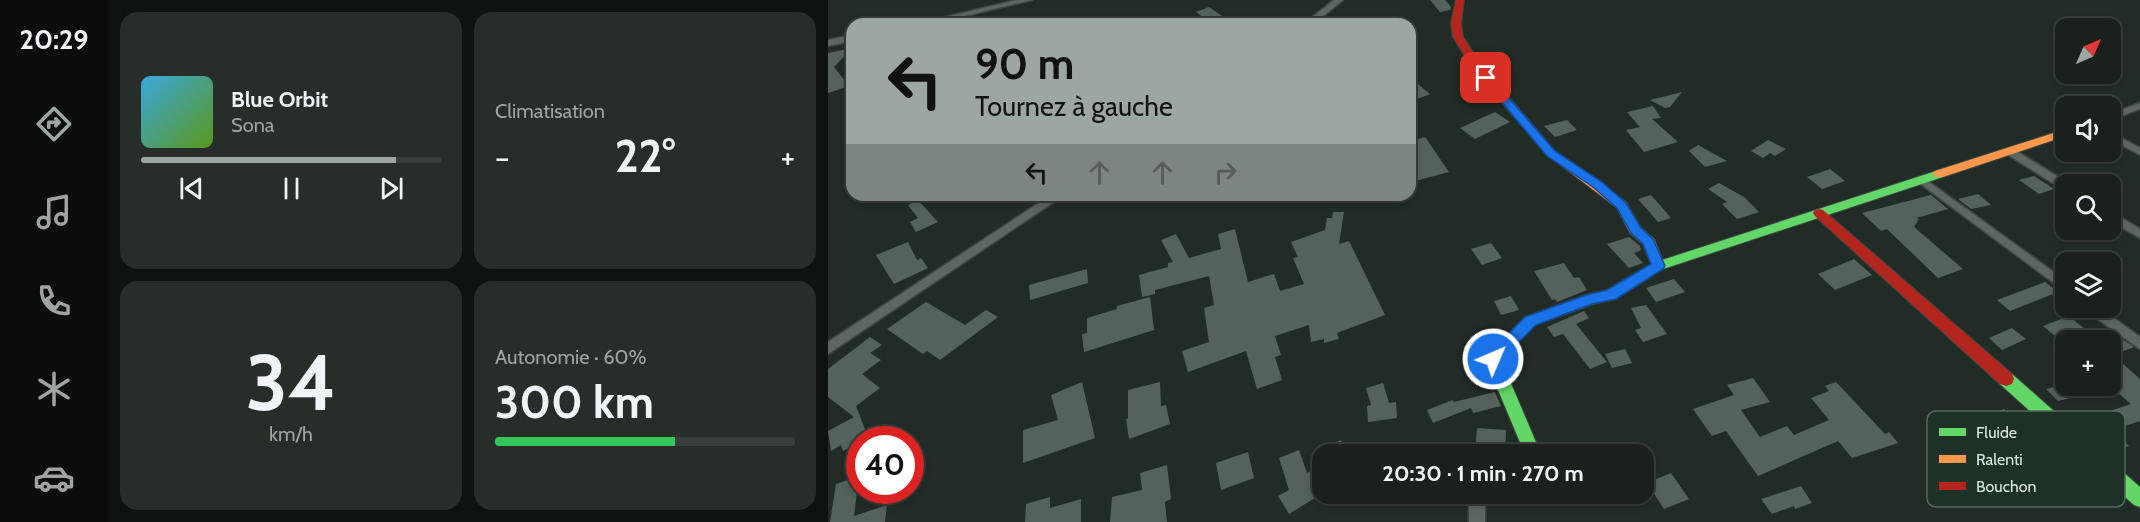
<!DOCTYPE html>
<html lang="fr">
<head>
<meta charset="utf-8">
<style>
  body { margin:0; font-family:Cabin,sans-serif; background:#272e2a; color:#f1f3f6; height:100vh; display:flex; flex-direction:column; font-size:22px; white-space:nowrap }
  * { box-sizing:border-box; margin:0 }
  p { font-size:20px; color:#9fa3a4 }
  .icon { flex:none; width:33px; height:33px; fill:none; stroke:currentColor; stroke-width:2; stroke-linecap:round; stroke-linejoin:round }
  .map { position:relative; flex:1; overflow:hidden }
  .side { display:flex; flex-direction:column; gap:12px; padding:12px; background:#0e1210; width:720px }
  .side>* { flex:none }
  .guide { position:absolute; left:18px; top:18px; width:570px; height:183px; border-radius:18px; box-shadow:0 3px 9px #0003,0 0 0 2px #383e3b; background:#9ca7a1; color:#111; overflow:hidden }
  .needle { width:39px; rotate:45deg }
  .controls { position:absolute; left:1227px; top:18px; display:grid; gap:12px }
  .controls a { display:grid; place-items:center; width:66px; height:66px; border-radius:12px; background:#1a211d; box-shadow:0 3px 9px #0003,0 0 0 2px #383e3b; font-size:30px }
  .speed { position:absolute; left:18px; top:426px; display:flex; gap:12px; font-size:30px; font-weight:700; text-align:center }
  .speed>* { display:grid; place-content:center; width:78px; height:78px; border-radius:50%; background:#1a211d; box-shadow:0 3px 9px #0003,0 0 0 2px #383e3b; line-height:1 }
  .speed .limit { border:9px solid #d22; background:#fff; color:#111 }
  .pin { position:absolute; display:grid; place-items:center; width:51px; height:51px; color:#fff; margin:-26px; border-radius:12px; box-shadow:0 3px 9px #0006 }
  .me { position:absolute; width:66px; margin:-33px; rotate:45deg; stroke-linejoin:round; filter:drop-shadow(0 0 4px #0008) }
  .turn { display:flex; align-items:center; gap:21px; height:126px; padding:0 30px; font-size:27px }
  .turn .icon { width:78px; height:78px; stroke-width:2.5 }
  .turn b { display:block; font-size:42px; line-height:51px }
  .lanes { display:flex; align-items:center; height:57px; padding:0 30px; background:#0003; justify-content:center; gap:30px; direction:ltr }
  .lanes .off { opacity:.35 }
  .big { font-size:45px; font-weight:700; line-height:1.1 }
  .side .card { flex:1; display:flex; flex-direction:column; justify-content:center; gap:9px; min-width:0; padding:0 21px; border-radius:18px; background:#272e2a }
  .side .dial { align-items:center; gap:0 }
  .dial b { font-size:78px; line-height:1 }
  .song { display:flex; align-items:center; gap:18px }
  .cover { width:72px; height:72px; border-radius:9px; background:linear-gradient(135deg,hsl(200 70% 55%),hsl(90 70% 35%)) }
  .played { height:6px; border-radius:3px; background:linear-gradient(90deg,#9ca7a1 85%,#383e3b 85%) }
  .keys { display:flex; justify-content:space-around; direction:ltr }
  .heat { display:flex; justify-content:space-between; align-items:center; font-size:33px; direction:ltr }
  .charge { height:9px; border-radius:4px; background:linear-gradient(90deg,#34c759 60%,#383e3b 0) }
  .side .tiles { flex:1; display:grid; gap:12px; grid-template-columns:repeat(2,1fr) }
  .trip { position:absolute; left:484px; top:444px; width:342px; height:60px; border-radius:18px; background:#1a211d; box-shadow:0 3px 9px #0003,0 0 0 2px #383e3b; font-weight:700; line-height:60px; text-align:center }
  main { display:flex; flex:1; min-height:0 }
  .tabs { display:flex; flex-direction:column; width:108px; justify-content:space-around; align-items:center; background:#0a0d0c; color:#9fa3a4 }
  .tabs .icon { width:42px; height:42px }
  .tabs .on { color:#9ca7a1 }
  .tabs b { font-size:27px; color:#f1f3f6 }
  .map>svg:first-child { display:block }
  .building { fill:#55625b }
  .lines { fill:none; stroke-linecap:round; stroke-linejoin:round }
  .street-casing { stroke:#3e4742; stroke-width:3 }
  .fast-casing { stroke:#3e4742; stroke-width:2 }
  .slow-casing { stroke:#3e4742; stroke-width:2 }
  .jam-casing { stroke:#3e4742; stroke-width:2 }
  .street { fill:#5e6661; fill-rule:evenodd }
  .fast { fill:#63d668; fill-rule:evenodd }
  .slow { fill:#ff974d; fill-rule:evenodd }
  .jam { fill:#b3261e; fill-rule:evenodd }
  .route { fill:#1a73e8; stroke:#114b97; stroke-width:1.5 }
  .key { fill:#1d3127; stroke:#57685f; stroke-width:1.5 }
  .key-label { font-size:16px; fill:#dde9e2 }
</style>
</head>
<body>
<main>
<nav class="tabs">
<b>20:29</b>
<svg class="icon on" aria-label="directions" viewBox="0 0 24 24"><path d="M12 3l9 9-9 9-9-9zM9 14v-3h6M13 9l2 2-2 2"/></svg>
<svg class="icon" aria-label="music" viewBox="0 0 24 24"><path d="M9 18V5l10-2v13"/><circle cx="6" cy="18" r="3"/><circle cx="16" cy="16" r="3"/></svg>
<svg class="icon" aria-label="phone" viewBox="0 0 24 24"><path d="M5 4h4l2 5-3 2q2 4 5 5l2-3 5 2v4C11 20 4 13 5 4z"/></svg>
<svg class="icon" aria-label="climate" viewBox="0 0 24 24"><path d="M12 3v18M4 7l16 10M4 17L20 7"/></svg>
<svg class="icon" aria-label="car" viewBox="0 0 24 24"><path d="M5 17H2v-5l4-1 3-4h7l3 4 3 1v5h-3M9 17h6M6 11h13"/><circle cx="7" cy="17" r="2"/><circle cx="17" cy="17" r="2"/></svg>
</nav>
<section class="side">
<div class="tiles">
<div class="card">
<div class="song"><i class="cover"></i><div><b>Blue Orbit</b><p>Sona</p></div></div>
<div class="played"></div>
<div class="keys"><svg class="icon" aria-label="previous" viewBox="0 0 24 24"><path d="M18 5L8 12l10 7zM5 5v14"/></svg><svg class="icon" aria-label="pause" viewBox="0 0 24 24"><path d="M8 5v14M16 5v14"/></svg><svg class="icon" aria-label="next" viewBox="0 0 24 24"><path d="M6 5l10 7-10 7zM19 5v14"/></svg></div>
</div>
<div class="card"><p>Climatisation</p>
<div class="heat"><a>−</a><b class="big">22°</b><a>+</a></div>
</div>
<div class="card dial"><b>34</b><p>km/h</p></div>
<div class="card"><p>Autonomie · 60%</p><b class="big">300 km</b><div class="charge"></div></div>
</div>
</section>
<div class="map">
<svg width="1312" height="522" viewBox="0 0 1312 522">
  <rect width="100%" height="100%" fill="#222c27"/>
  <!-- building -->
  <g class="building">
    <path d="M 602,0 L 617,0 L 623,7 L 622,10 L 612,12 Z"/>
    <path d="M 381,7 L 406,24 L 384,24 L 368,12 Z"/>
    <path d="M 24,48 L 6,67 L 21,86 L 0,93 L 0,53 Z"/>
    <path d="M 590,84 L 602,94 L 587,100 L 582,96 L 582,88 Z"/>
    <path d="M 854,92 L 842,107 L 837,108 L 822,100 Z"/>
    <path d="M 825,106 L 833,118 L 824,119 L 850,142 L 816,152 L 798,130 L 812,127 L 799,112 Z"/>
    <path d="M 667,112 L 682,122 L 647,139 L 632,128 Z"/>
    <path d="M 739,120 L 749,130 L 727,137 L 716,126 Z"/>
    <path d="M 597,137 L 621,172 L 587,181 L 582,172 L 582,141 Z"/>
    <path d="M 940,140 L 958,149 L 947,156 L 942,153 L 935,158 L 923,151 Z"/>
    <path d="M 870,145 L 899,161 L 877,167 L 861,151 Z"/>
    <path d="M 1002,169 L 1017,181 L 994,189 L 979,177 Z"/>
    <path d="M 1206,176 L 1226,189 L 1211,194 L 1191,180 Z"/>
    <path d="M 891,183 L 916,197 L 931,212 L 909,219 L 894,204 L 899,202 L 880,189 Z"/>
    <path d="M 1150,194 L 1163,205 L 1143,209 L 1130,199 Z"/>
    <path d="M 823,195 L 843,218 L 830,222 L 810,199 Z"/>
    <path d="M 1103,195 L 1120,209 L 1088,218 L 1091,219 L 1086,227 L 1135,269 L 1110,278 L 1059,229 L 1053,231 L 1034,213 Z"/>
    <path d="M 90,200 L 110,222 L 88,232 L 82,222 L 90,218 L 80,205 Z"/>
    <path d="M 505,212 L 516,212 L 511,244 L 521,241 L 557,315 L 509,333 L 511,339 L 496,343 L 496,339 L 483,342 L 481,325 L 447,336 L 453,355 L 447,357 L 454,380 L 429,389 L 418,351 L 360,372 L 354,351 L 381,342 L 376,308 L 386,305 L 381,276 L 327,290 L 327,294 L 314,297 L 311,275 L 340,267 L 340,263 L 345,262 L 333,240 L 348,234 L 361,258 L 393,249 L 390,234 L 407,229 L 420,282 L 446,274 L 452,291 L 476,284 L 465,258 L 470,257 L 463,242 L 497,230 L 499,218 L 504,218 Z"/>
    <path d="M 801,237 L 812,246 L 813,250 L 806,253 L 815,263 L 801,268 L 779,244 Z"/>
    <path d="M 80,242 L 89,260 L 93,258 L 100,268 L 66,284 L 48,255 Z"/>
    <path d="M 663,243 L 674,258 L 654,265 L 643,249 Z"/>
    <path d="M 1026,259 L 1044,275 L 1007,290 L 990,274 Z"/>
    <path d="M 736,263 L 746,278 L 751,277 L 759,290 L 729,302 L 727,299 L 724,300 L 706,271 Z"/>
    <path d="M 259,269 L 260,283 L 202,300 L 201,285 Z"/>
    <path d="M 846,279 L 857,292 L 828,302 L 818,288 Z"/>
    <path d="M 1217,282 L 1230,292 L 1182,311 L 1169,300 Z"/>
    <path d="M 683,296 L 691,310 L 673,315 L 666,301 Z"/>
    <path d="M 322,297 L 326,330 L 256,352 L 254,334 L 259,333 L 259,318 L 289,309 L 289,306 Z"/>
    <path d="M 98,302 L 137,325 L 158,310 L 170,317 L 112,360 L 99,351 L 95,354 L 59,329 Z"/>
    <path d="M 818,305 L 839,334 L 815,342 L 807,330 L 813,328 L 803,308 Z"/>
    <path d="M 756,311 L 761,318 L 748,324 L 779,362 L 762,369 L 735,334 L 726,337 L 719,327 Z"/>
    <path d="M 1241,316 L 1270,340 L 1232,340 L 1215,326 Z"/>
    <path d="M 1184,328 L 1198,339 L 1174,350 L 1161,338 Z"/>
    <path d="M 1282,331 L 1306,347 L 1285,355 L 1312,379 L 1312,421 L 1285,430 L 1301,446 L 1289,450 L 1261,423 L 1274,419 L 1270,415 L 1303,404 L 1282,386 Z"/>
    <path d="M 42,337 L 54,345 L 42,353 L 53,360 L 34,374 L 52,388 L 28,406 L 38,432 L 34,434 L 36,439 L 32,440 L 32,442 L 15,451 L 13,445 L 3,451 L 0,431 L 26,417 L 0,397 L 0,369 Z"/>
    <path d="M 797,349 L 804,363 L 784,368 L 777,354 Z"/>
    <path d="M 925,378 L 942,402 L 913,410 L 932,437 L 959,426 L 966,435 L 1001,420 L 983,398 L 1001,391 L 997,386 L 1008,382 L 1057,434 L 1061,432 L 1070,443 L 1024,458 L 1010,441 L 930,476 L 898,431 L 884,436 L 865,409 L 906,395 L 899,385 Z"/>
    <path d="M 254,382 L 267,438 L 195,463 L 195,430 L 230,420 L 223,395 Z"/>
    <path d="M 332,382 L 333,406 L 338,405 L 342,424 L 301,439 L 298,419 L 300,418 L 300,390 Z"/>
    <path d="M 555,383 L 561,403 L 568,402 L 569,418 L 540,422 L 539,406 L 543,405 L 538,388 Z"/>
    <path d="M 1235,385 L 1247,397 L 1230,401 L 1218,389 Z"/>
    <path d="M 667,392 L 673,406 L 645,413 L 643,408 L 605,423 L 599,410 L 625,400 L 626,402 Z"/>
    <path d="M 1176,409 L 1195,428 L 1161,442 L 1141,423 Z"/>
    <path d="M 649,428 L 678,430 L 677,454 L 647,454 Z"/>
    <path d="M 513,440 L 519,454 L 504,454 L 501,445 Z"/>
    <path d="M 471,450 L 479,473 L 495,464 L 495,478 L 482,485 L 490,496 L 461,514 L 450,496 L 461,490 L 451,458 Z"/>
    <path d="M 420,452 L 426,478 L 393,490 L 388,463 Z"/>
    <path d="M 339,465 L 343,499 L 337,502 L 339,522 L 282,522 L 284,497 L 314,490 L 312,473 Z"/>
    <path d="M 843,473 L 861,499 L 836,509 L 819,483 Z"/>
    <path d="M 31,476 L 26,516 L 59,505 L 57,522 L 2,522 L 8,484 Z"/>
    <path d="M 973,486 L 984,503 L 967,509 L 966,506 L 944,514 L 933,499 Z"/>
    <path d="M 222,497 L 222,508 L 253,499 L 253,522 L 197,522 L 198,504 Z"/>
  </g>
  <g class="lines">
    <!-- street casing -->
    <g class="street-casing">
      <g id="street">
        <path d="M 189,0 L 204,0 L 103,24 L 88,24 Z"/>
        <path d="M 506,0 L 515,0 L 485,24 L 476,24 Z"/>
        <path d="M 24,35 L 24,41 L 0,46 L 0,40 Z"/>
        <path d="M 1312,103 L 1312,109 L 1282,120 L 1282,114 Z"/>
        <path d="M 1282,132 L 1312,148 L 1312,155 L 1282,139 Z"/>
        <path d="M 1181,148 L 1185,149 L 1242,184 L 1238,184 L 1238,190 L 1234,189 L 1177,153 L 1176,151 Z"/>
        <path d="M 1094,177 L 1238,281 L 1238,292 L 1090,182 L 1089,180 L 1090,178 Z"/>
        <path d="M 223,195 L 236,195 L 0,354 L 0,342 Z"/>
        <path d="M 1282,211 L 1312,229 L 1312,238 L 1282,221 Z"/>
        <path d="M 1257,308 L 1272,308 L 1312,337 L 1312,349 L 1258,311 Z"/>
        <rect x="641" y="494" width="16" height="28"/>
      </g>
    </g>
    <!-- fast casing -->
    <g class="fast-casing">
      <g id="fast">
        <path d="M 1111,170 L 1115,171 L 1117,174 L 1115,177 L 835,269 L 788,299 L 765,304 L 707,325 L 673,360 L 710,447 L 708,454 L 692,454 L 694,447 L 657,359 L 697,317 L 758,295 L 779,290 L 825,263 Z"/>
        <path d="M 1178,372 L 1184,374 L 1312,487 L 1312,507 L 1306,505 L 1172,384 L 1170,379 L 1172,374 Z"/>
      </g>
    </g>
    <!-- slow casing -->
    <g class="slow-casing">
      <g id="slow">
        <path d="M 1238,129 L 1238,136 L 1115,177 L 1107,177 L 1105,174 L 1107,171 Z"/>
        <path d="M 721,147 L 798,202 L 812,227 L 826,239 L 837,266 L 835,269 L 825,269 L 815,244 L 802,233 L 789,208 L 717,153 L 717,149 Z"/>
      </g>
    </g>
    <!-- jam casing -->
    <g class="jam-casing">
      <g id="jam">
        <path d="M 628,0 L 636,0 L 633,23 L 635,37 L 651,62 L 725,149 L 725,153 L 717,153 L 643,66 L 625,37 L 623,23 Z"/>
        <path d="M 991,209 L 995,210 L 1184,374 L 1186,379 L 1184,384 L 1178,386 L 1172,384 L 987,216 L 985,213 L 987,210 Z"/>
      </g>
    </g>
    <!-- street -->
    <use href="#street" class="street"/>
    <!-- fast -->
    <use href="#fast" class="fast"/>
    <!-- slow -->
    <use href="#slow" class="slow"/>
    <!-- jam -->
    <use href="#jam" class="jam"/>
  </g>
  <!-- route -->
  <path class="route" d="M 658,75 L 662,76 L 727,151 L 774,182 L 798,203 L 813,228 L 825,239 L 837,266 L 835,269 L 788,299 L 764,304 L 708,325 L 670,363 L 665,365 L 659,363 L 657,359 L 659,355 L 697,317 L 758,295 L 779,290 L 823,264 L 815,244 L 803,233 L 789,208 L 765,187 L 719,156 L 655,80 L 653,78 Z"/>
  <!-- legend -->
  <rect x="1099" y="411" width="198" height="96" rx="9" class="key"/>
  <rect x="1111" y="428" width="27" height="8" fill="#63d668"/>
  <rect x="1111" y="455" width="27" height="8" fill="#ff974d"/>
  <rect x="1111" y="482" width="27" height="8" fill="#b3261e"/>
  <g class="key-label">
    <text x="1148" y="438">Fluide</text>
    <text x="1148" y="465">Ralenti</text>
    <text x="1148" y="492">Bouchon</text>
  </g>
</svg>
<div class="controls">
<a><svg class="needle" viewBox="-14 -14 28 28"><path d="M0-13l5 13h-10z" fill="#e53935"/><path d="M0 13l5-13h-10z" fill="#9fa3a4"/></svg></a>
<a><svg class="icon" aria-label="sound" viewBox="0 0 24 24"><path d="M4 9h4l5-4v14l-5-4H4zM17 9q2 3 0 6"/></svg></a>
<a><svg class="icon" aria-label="search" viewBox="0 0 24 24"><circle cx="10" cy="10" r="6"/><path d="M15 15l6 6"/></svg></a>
<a><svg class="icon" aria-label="layers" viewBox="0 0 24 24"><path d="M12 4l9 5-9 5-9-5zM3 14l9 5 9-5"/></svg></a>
<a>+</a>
</div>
<div class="speed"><div class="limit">40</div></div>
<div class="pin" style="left:658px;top:78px;background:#d93025"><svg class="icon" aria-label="arrive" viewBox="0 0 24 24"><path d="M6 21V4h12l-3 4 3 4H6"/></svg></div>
<svg class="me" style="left:665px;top:359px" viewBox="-20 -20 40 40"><circle r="17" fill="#1a73e8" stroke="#fff" stroke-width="3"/><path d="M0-11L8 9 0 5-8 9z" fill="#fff"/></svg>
<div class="trip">20:30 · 1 min · 270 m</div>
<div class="guide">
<div class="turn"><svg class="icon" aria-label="left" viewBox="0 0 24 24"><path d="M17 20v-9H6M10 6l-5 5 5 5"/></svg><div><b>90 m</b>Tournez à gauche</div></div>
<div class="lanes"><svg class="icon" aria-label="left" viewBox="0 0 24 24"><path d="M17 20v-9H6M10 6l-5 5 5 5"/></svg><svg class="icon off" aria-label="ahead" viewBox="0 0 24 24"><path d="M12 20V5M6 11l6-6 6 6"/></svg><svg class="icon off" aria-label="ahead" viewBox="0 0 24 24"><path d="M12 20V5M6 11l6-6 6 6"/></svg><svg class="icon off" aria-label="right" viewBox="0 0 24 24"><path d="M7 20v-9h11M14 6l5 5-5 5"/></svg></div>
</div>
</div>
</main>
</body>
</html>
